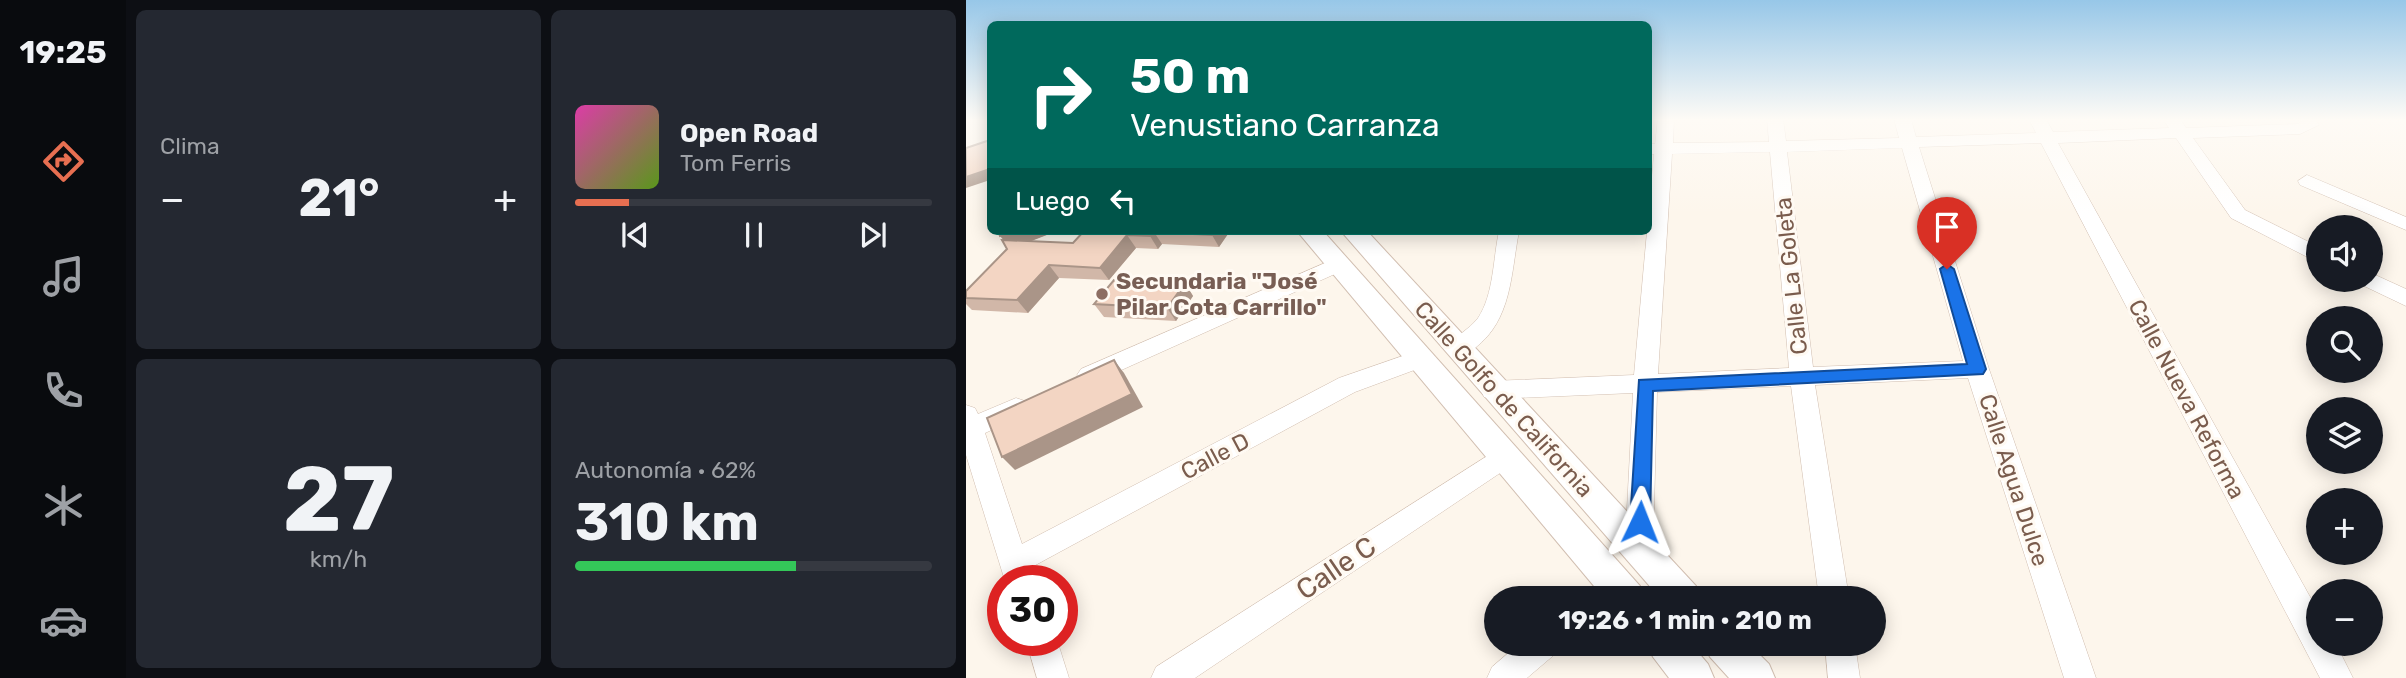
<!DOCTYPE html>
<html lang="es">
<head>
<meta charset="utf-8">
<style>
  body { margin:0; font-family:Rubik,sans-serif; background:#242831; color:#f1f3f6; height:100vh; display:flex; flex-direction:column; font-size:26px; white-space:nowrap }
  * { box-sizing:border-box; margin:0 }
  p { font-size:23px; color:#9ea1a6 }
  .icon { flex:none; width:38px; height:38px; fill:none; stroke:currentColor; stroke-width:2; stroke-linecap:round; stroke-linejoin:round }
  .map { position:relative; flex:1; overflow:hidden }
  .drawer { display:flex; flex-direction:column; gap:10px; padding:10px; background:#0d0f14; width:840px }
  .drawer>* { flex:none }
  .hud { position:absolute; left:21px; top:21px; width:665px; height:214px; border-radius:10px; box-shadow:0 4px 18px #0003; background:#00695c; color:#fff; overflow:hidden }
  .controls { position:absolute; left:1340px; top:215px; display:grid; gap:14px }
  .controls a { display:grid; place-items:center; width:77px; height:77px; border-radius:50%; background:#171b24; box-shadow:0 4px 18px #0003; font-size:35px }
  .speed { position:absolute; left:21px; top:565px; display:flex; gap:14px; font-size:35px; font-weight:700; text-align:center }
  .speed>* { display:grid; place-content:center; width:91px; height:91px; border-radius:50%; background:#171b24; box-shadow:0 4px 18px #0003; line-height:1 }
  .speed .limit { border:10px solid #d22; background:#fff; color:#111 }
  .pin { position:absolute; display:grid; place-items:center; width:60px; height:60px; color:#fff; margin:-72px -30px; border-radius:50% 50% 50% 0; rotate:-45deg; box-shadow:0 0 7px #0007 }
  .pin .icon { rotate:45deg }
  .me { position:absolute; width:77px; margin:-38px; rotate:2deg; stroke-linejoin:round; filter:drop-shadow(0 0 5px #0008) }
  .turn { display:flex; align-items:center; gap:24px; height:147px; padding:0 28px; font-size:32px }
  .turn .icon { width:91px; height:91px; stroke-width:2.5 }
  .turn b { display:block; font-size:49px; line-height:60px }
  .then { display:flex; align-items:center; height:66px; padding:0 28px; background:#0003; gap:14px; font-size:26px }
  .big { font-size:52px; font-weight:700; line-height:1.1 }
  .drawer .tile { flex:1; display:flex; flex-direction:column; justify-content:center; gap:10px; min-width:0; padding:0 24px; border-radius:10px; background:#242831 }
  .drawer .dial { align-items:center; gap:0 }
  .dial b { font-size:91px; line-height:1 }
  .song { display:flex; align-items:center; gap:21px }
  .cover { width:84px; height:84px; border-radius:10px; background:linear-gradient(135deg,hsl(320 70% 55%),hsl(90 70% 35%)) }
  .played { height:7px; border-radius:4px; background:linear-gradient(90deg,#e76f51 15%,#363941 15%) }
  .keys { display:flex; justify-content:space-around; direction:ltr }
  .heat { display:flex; justify-content:space-between; align-items:center; font-size:38px; direction:ltr }
  .charge { height:10px; border-radius:5px; background:linear-gradient(90deg,#34c759 62%,#363941 0) }
  .drawer .tiles { flex:1; display:grid; gap:10px; grid-template-columns:repeat(2,1fr) }
  .trip { position:absolute; left:518px; top:586px; width:402px; height:70px; border-radius:35px; background:#171b24; box-shadow:0 4px 18px #0003; font-weight:700; line-height:70px; text-align:center }
  main { display:flex; flex:1; min-height:0 }
  .dock { display:flex; flex-direction:column; width:126px; justify-content:space-around; align-items:center; background:#090b0e; color:#9ea1a6 }
  .dock .icon { width:49px; height:49px }
  .dock .active { color:#e76f51 }
  .dock b { font-size:32px; color:#f1f3f6 }
  .map>svg:first-child { display:block }
  .lines { fill:none; stroke-linecap:round; stroke-linejoin:round }
  .minor-casing { stroke:#d1beb0; stroke-width:1 }
  .tertiary-casing { stroke:#d1beb0; stroke-width:2 }
  .minor { fill:#fff; fill-rule:evenodd }
  .tertiary { fill:#fff; fill-rule:evenodd }
  .wall { fill:#d1b7a8 }
  .shaded-wall { fill:#aa9588 }
  .building { fill:#f3d5c3; stroke:#aa9588; stroke-width:2 }
  .route { fill:#1a73e8; stroke:#114b97; stroke-width:2 }
  .education-dot { fill:#8d6e63; stroke:#fffaf3; stroke-width:2.5 }
  .labels { text-anchor:middle; dominant-baseline:central; stroke-width:6; stroke-linejoin:round; paint-order:stroke }
  .street-label { font-size:23px; fill:#7a5c4d; stroke:#fffaf3 }
  .education-label { font-size:23px; font-weight:bold; fill:#785e54; stroke:#fffaf3; text-anchor:start }
  .near-street-label { font-size:28px; fill:#7a5c4d; stroke:#fffaf3 }
</style>
</head>
<body>
<main>
<nav class="dock">
<b>19:25</b>
<svg class="icon active" aria-label="directions" viewBox="0 0 24 24"><path d="M12 3l9 9-9 9-9-9zM9 14v-3h6M13 9l2 2-2 2"/></svg>
<svg class="icon" aria-label="music" viewBox="0 0 24 24"><path d="M9 18V5l10-2v13"/><circle cx="6" cy="18" r="3"/><circle cx="16" cy="16" r="3"/></svg>
<svg class="icon" aria-label="phone" viewBox="0 0 24 24"><path d="M5 4h4l2 5-3 2q2 4 5 5l2-3 5 2v4C11 20 4 13 5 4z"/></svg>
<svg class="icon" aria-label="climate" viewBox="0 0 24 24"><path d="M12 3v18M4 7l16 10M4 17L20 7"/></svg>
<svg class="icon" aria-label="car" viewBox="0 0 24 24"><path d="M5 17H2v-5l4-1 3-4h7l3 4 3 1v5h-3M9 17h6M6 11h13"/><circle cx="7" cy="17" r="2"/><circle cx="17" cy="17" r="2"/></svg>
</nav>
<section class="drawer">
<div class="tiles">
<div class="tile"><p>Clima</p>
<div class="heat"><a>−</a><b class="big">21°</b><a>+</a></div>
</div>
<div class="tile">
<div class="song"><i class="cover"></i><div><b>Open Road</b><p>Tom Ferris</p></div></div>
<div class="played"></div>
<div class="keys"><svg class="icon" aria-label="previous" viewBox="0 0 24 24"><path d="M18 5L8 12l10 7zM5 5v14"/></svg><svg class="icon" aria-label="pause" viewBox="0 0 24 24"><path d="M8 5v14M16 5v14"/></svg><svg class="icon" aria-label="next" viewBox="0 0 24 24"><path d="M6 5l10 7-10 7zM19 5v14"/></svg></div>
</div>
<div class="tile dial"><b>27</b><p>km/h</p></div>
<div class="tile"><p>Autonomía · 62%</p><b class="big">310 km</b><div class="charge"></div></div>
</div>
</section>
<div class="map">
<svg width="1440" height="678" viewBox="0 0 1440 678">
  <rect width="100%" height="100%" fill="#fdf6ec"/>
  <g class="lines">
    <!-- minor casing -->
    <g class="minor-casing">
      <g id="minor">
        <path d="M 692,119 L 708,119 L 707,143 L 803,142 L 801,119 L 817,119 L 820,141 L 933,138 L 928,119 L 945,119 L 950,137 L 1070,133 L 1063,119 L 1080,119 L 1087,132 L 1203,128 L 1199,122 L 1200,119 L 1214,119 L 1220,128 L 1332,124 L 1334,123 L 1332,119 L 1349,119 L 1353,125 L 1334,134 L 1227,138 L 1279,210 L 1353,247 L 1353,263 L 1265,218 L 1210,138 L 1092,143 L 1353,613 L 1353,644 L 1370,644 L 1387,678 L 1354,678 L 1075,143 L 953,147 L 1023,369 L 1130,678 L 1098,678 L 1002,378 L 849,385 L 883,598 L 853,598 L 825,386 L 691,392 L 687,549 L 683,558 L 673,562 L 663,558 L 659,549 L 667,393 L 527,399 L 518,397 L 515,390 L 518,383 L 527,381 L 668,375 L 688,154 L 682,154 L 682,144 L 689,144 ZM 936,148 L 997,361 L 847,367 L 821,152 ZM 804,152 L 823,368 L 692,374 L 706,154 Z"/>
        <path d="M 1341,175 L 1440,217 L 1440,230 L 1334,185 L 1332,181 Z"/>
        <path d="M 533,231 L 553,231 C 545,273 546,320 509,348 C 500,355 495,358 484,355 L 480,349 C 488,336 503,330 512,318 C 528,294 527,258 533,231 Z"/>
        <path d="M 373,257 L 383,264 L 380,269 L 131,381 L 123,384 L 115,381 L 111,375 L 115,369 Z"/>
        <path d="M 1405,273 L 1440,289 L 1440,306 L 1396,285 L 1392,280 L 1405,280 Z"/>
        <path d="M 454,350 L 462,353 L 466,359 L 462,365 L 389,392 L 64,568 L 69,581 L 39,581 L 0,455 L 0,405 L 9,408 L 12,414 L 50,398 L 59,401 L 62,408 L 59,415 L 19,433 L 56,544 L 373,378 Z"/>
        <path d="M 537,446 L 546,449 L 550,457 L 546,465 L 229,678 L 185,678 L 190,667 Z"/>
        <path d="M 60,640 L 91,640 L 103,678 L 71,678 Z"/>
        <path d="M 553,644 L 592,644 L 588,655 L 561,678 L 521,678 L 526,667 Z"/>
        <path d="M 859,644 L 889,644 L 894,678 L 862,678 Z"/>
      </g>
    </g>
    <!-- tertiary casing -->
    <g class="tertiary-casing">
      <g id="tertiary">
        <path d="M 331,231 L 357,231 L 674,586 L 679,598 L 638,598 Z"/>
        <path d="M 375,231 L 401,231 L 730,586 L 735,598 L 694,598 Z"/>
        <path d="M 681,644 L 725,644 L 742,664 L 748,678 L 703,678 L 687,657 Z"/>
        <path d="M 738,644 L 783,644 L 803,664 L 809,678 L 763,678 L 744,657 Z"/>
      </g>
    </g>
    <!-- minor -->
    <use href="#minor" class="minor"/>
    <!-- tertiary -->
    <use href="#tertiary" class="tertiary"/>
  </g>
  <!-- wall -->
  <g class="wall">
    <path d="M 32,231 L 91,231 L 64,241 L 107,243 L 118,231 L 264,231 L 253,247 L 196,244 L 192,249 L 170,248 L 143,280 L 93,278 L 62,313 L 6,310 L 0,304 L 0,291 L 41,249 L 38,240 Z"/>
    <path d="M 219,283 L 227,296 L 210,321 L 138,317 L 128,304 Z"/>
  </g>
  <!-- shaded-wall -->
  <g class="shaded-wall">
    <path d="M 24,169 L 24,180 L 0,188 L 0,177 Z"/>
    <path d="M 46,231 L 91,231 L 45,249 L 34,236 Z"/>
    <path d="M 249,231 L 264,231 L 253,247 L 246,235 Z"/>
    <path d="M 188,232 L 196,244 L 192,249 L 184,236 Z"/>
    <path d="M 161,235 L 170,248 L 143,280 L 134,268 Z"/>
    <path d="M 83,265 L 93,278 L 62,313 L 51,300 Z"/>
    <path d="M 219,283 L 227,296 L 210,321 L 201,308 Z"/>
    <path d="M 148,360 L 158,373 L 177,407 L 49,470 L 36,457 Z"/>
  </g>
  <!-- building -->
  <g class="building">
    <path d="M 24,140 L 24,169 L 0,177 L 0,148 Z"/>
    <path d="M 32,231 L 46,231 L 34,236 Z"/>
    <path d="M 118,231 L 249,231 L 246,235 L 188,232 L 184,236 L 161,235 L 134,268 L 83,265 L 51,300 L 0,298 L 0,291 L 41,249 L 36,240 L 107,243 Z"/>
    <path d="M 148,280 L 219,283 L 201,308 L 128,304 Z"/>
    <path d="M 148,360 L 166,394 L 36,457 L 21,418 Z"/>
  </g>
  <!-- sky -->
  <linearGradient id="sky" x2="0" y2="1"><stop stop-color="#97c7e8"/><stop offset="0.56" stop-color="#fefbf6"/><stop offset="1" stop-color="#fefbf6" stop-opacity="0"/></linearGradient>
  <rect width="1440" height="214" fill="url(#sky)"/>
  <!-- route -->
  <path class="route" d="M 981,264 L 988,269 L 1020,369 L 1017,374 L 687,391 L 684,522 L 681,528 L 674,530 L 667,528 L 664,522 L 673,380 L 1001,364 L 974,269 Z"/>
  <!-- markers -->
  <circle class="education-dot" cx="136" cy="294" r="7"/>
  <g class="labels">
    <!-- street labels -->
    <g class="street-label">
      <text transform="translate(825 276) rotate(-96)">Calle La Goleta</text>
      <text transform="translate(538 399) rotate(48)">Calle Golfo de California</text>
      <text transform="translate(1221 399) rotate(62)">Calle Nueva Reforma</text>
      <text transform="translate(249 456) rotate(-28)">Calle D</text>
      <text transform="translate(1048 480) rotate(72)">Calle Agua Dulce</text>
    </g>
    <!-- education labels -->
    <g class="education-label">
      <text x="150" y="281">Secundaria "José<tspan x="150" dy="26">Pilar Cota Carrillo"</tspan></text>
    </g>
    <!-- near-street labels -->
    <g class="near-street-label">
      <text transform="translate(370 568) rotate(-34)">Calle C</text>
    </g>
  </g>
</svg>
<div class="controls">
<a><svg class="icon" aria-label="sound" viewBox="0 0 24 24"><path d="M4 9h4l5-4v14l-5-4H4zM17 9q2 3 0 6"/></svg></a>
<a><svg class="icon" aria-label="search" viewBox="0 0 24 24"><circle cx="10" cy="10" r="6"/><path d="M15 15l6 6"/></svg></a>
<a><svg class="icon" aria-label="layers" viewBox="0 0 24 24"><path d="M12 4l9 5-9 5-9-5zM3 14l9 5 9-5"/></svg></a>
<a>+</a>
<a>−</a>
</div>
<div class="speed"><div class="limit">30</div></div>
<div class="pin" style="left:981px;top:269px;background:#d93025"><svg class="icon" aria-label="arrive" viewBox="0 0 24 24"><path d="M6 21V4h12l-3 4 3 4H6"/></svg></div>
<svg class="me" style="left:674px;top:522px" viewBox="-20 -20 40 40"><path d="M0-17L14 15 0 8-14 15z" fill="#1a73e8" stroke="#fff" stroke-width="4"/></svg>
<div class="trip">19:26 · 1 min · 210 m</div>
<div class="hud">
<div class="turn"><svg class="icon" aria-label="right" viewBox="0 0 24 24"><path d="M7 20v-9h11M14 6l5 5-5 5"/></svg><div><b>50 m</b>Venustiano Carranza</div></div>
<div class="then">Luego<svg class="icon" aria-label="left" viewBox="0 0 24 24"><path d="M17 20v-9H6M10 6l-5 5 5 5"/></svg></div>
</div>
</div>
</main>
</body>
</html>
